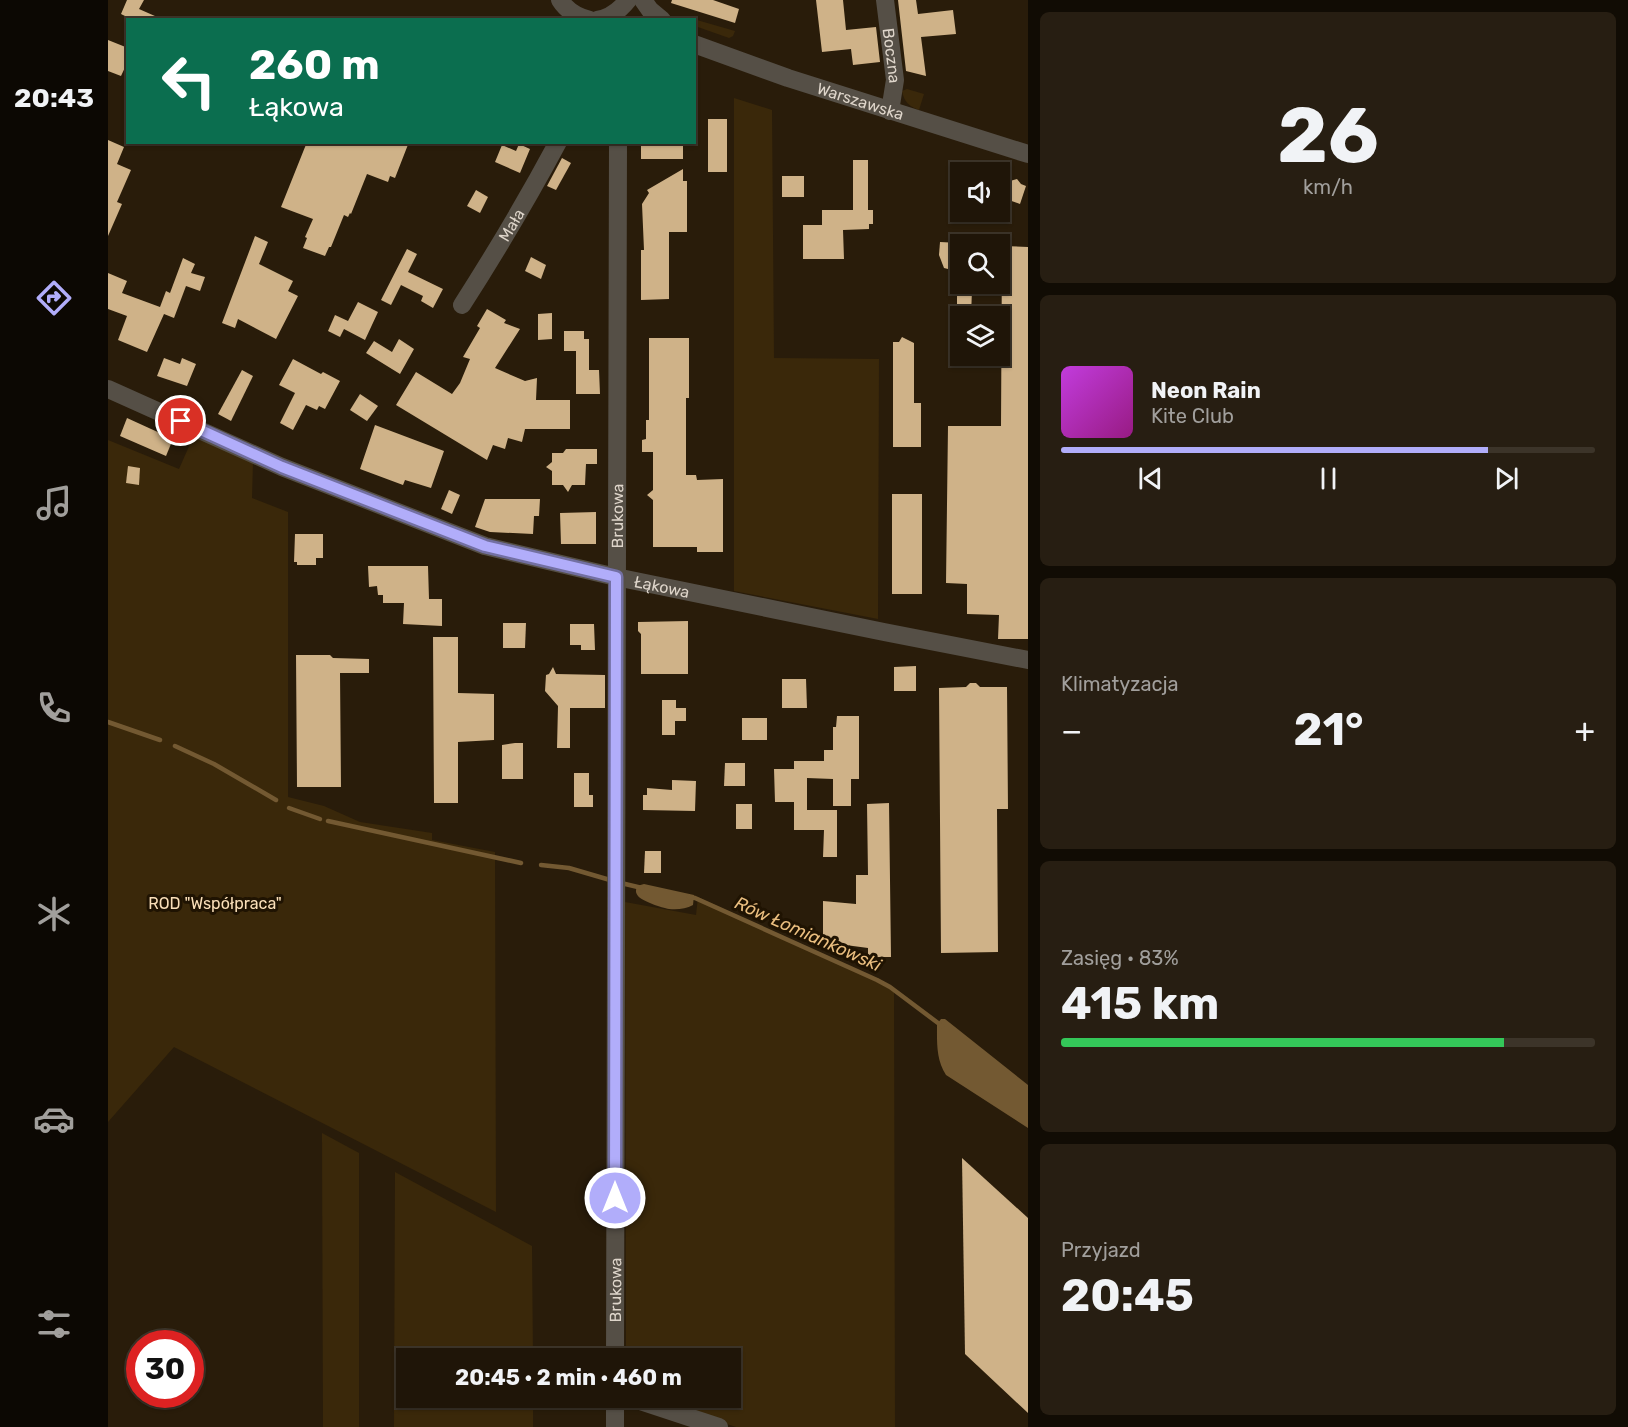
<!DOCTYPE html>
<html lang="pl">
<head>
<meta charset="utf-8">
<style>
  body { margin:0; font-family:Rubik,sans-serif; background:#271e12; color:#f1f3f6; height:100vh; display:flex; flex-direction:column; font-size:22px; white-space:nowrap }
  * { box-sizing:border-box; margin:0 }
  p { font-size:20px; color:#a19f9c }
  .icon { flex:none; width:33px; height:33px; fill:none; stroke:currentColor; stroke-width:2; stroke-linecap:round; stroke-linejoin:round }
  .map { position:relative; flex:1; overflow:hidden }
  .sheet { display:flex; flex-direction:column; gap:12px; padding:12px; background:#110c04; width:600px }
  .sheet>* { flex:none }
  .hud { position:absolute; left:18px; top:18px; width:570px; height:126px; border-radius:0px; box-shadow:0 2px 4px #0004,0 0 0 2px #3c3429; background:#0b6e4f; color:#fff; overflow:hidden }
  .fabs { position:absolute; left:842px; top:162px; display:grid; gap:12px }
  .fabs a { display:grid; place-items:center; width:60px; height:60px; border-radius:0px; background:#1f1508; box-shadow:0 2px 4px #0004,0 0 0 2px #3c3429; font-size:30px }
  .speed { position:absolute; left:18px; top:1330px; display:flex; gap:12px; font-size:30px; font-weight:700; text-align:center }
  .speed>* { display:grid; place-content:center; width:78px; height:78px; border-radius:50%; background:#1f1508; box-shadow:0 2px 4px #0004,0 0 0 2px #3c3429; line-height:1 }
  .speed .limit { border:9px solid #d22; background:#fff; color:#111 }
  .pin { position:absolute; display:grid; place-items:center; width:51px; height:51px; color:#fff; margin:-26px; border:3px solid #fff; border-radius:50%; box-shadow:0 2px 6px #0007 }
  .me { position:absolute; width:66px; margin:-33px; rotate:0deg; stroke-linejoin:round; filter:drop-shadow(0 0 4px #0008) }
  .turn { display:flex; align-items:center; gap:21px; height:126px; padding:0 24px; font-size:27px }
  .turn .icon { width:78px; height:78px; stroke-width:2.5 }
  .turn b { display:block; font-size:42px; line-height:51px }
  .big { font-size:45px; font-weight:700; line-height:1.1 }
  .sheet .tile { flex:1; display:flex; flex-direction:column; justify-content:center; gap:9px; min-width:0; padding:0 21px; border-radius:9px; background:#271e12 }
  .sheet .dial { align-items:center; gap:0 }
  .dial b { font-size:78px; line-height:1 }
  .song { display:flex; align-items:center; gap:18px }
  .cover { width:72px; height:72px; border-radius:9px; background:linear-gradient(135deg,hsl(290 70% 55%),hsl(310 70% 35%)) }
  .played { height:6px; border-radius:3px; background:linear-gradient(90deg,#b1adfa 80%,#3c3429 80%) }
  .keys { display:flex; justify-content:space-around; direction:ltr }
  .heat { display:flex; justify-content:space-between; align-items:center; font-size:33px; direction:ltr }
  .charge { height:9px; border-radius:4px; background:linear-gradient(90deg,#34c759 83%,#3c3429 0) }
  .trip { position:absolute; left:288px; top:1348px; width:345px; height:60px; border-radius:0px; background:#1f1508; box-shadow:0 2px 4px #0004,0 0 0 2px #3c3429; font-weight:700; line-height:60px; text-align:center }
  main { display:flex; flex:1; min-height:0 }
  .tab-bar { display:flex; flex-direction:column; width:108px; justify-content:space-around; align-items:center; background:#0c0803; color:#a19f9c }
  .tab-bar .icon { width:42px; height:42px }
  .tab-bar .selected { color:#b1adfa }
  .tab-bar b { font-size:27px; color:#f1f3f6 }
  .map>svg:first-child { display:block }
  .green { fill:#3a280a }
  .water { fill:#735932 }
  .lines { fill:none; stroke-linecap:round; stroke-linejoin:round }
  .stream { stroke:#735932; stroke-width:4.5 }
  .building { fill:#cfb288 }
  .minor { stroke:#554f46; stroke-width:18 }
  .route-casing { stroke:#7370a2; stroke-width:15 }
  .route { stroke:#b1adfa; stroke-width:10 }
  .labels { text-anchor:middle; dominant-baseline:central; stroke-width:6; stroke-linejoin:round; paint-order:stroke }
  .street-label { font-size:16px; fill:#ded5ca; stroke:#1f1302 }
  .park-label { font-size:16px; fill:#fadfb9; stroke:#1f1302 }
  .water-label { font-size:18px; font-style:italic; fill:#eabe7f; stroke:#1f1302 }
</style>
</head>
<body>
<main>
<nav class="tab-bar">
<b>20:43</b>
<svg class="icon selected" aria-label="directions" viewBox="0 0 24 24"><path d="M12 3l9 9-9 9-9-9zM9 14v-3h6M13 9l2 2-2 2"/></svg>
<svg class="icon" aria-label="music" viewBox="0 0 24 24"><path d="M9 18V5l10-2v13"/><circle cx="6" cy="18" r="3"/><circle cx="16" cy="16" r="3"/></svg>
<svg class="icon" aria-label="phone" viewBox="0 0 24 24"><path d="M5 4h4l2 5-3 2q2 4 5 5l2-3 5 2v4C11 20 4 13 5 4z"/></svg>
<svg class="icon" aria-label="climate" viewBox="0 0 24 24"><path d="M12 3v18M4 7l16 10M4 17L20 7"/></svg>
<svg class="icon" aria-label="car" viewBox="0 0 24 24"><path d="M5 17H2v-5l4-1 3-4h7l3 4 3 1v5h-3M9 17h6M6 11h13"/><circle cx="7" cy="17" r="2"/><circle cx="17" cy="17" r="2"/></svg>
<svg class="icon" aria-label="filters" viewBox="0 0 24 24"><path d="M4 7h16M4 17h16"/><circle cx="9" cy="7" r="2"/><circle cx="15" cy="17" r="2"/></svg>
</nav>
<div class="map">
<svg width="920" height="1427" viewBox="0 0 920 1427">
  <rect width="100%" height="100%" fill="#291c0a"/>
  <!-- green -->
  <g class="green">
    <path d="M 575,16 L 627,31 L 625,36 L 621,38 L 587,26 L 586,20 L 576,19 Z"/>
    <path d="M 799,89 L 816,94 L 811,110 C 801,106 796,102 794,91 Z"/>
    <path d="M 626,98 L 664,110 L 666,358 L 771,359 L 770,619 L 626,591 Z"/>
    <path d="M 86,435 L 145,462 L 144,498 L 180,512 L 180,797 L 216,806 L 252,822 L 324,833 L 324,840 L 387,852 L 388,1212 L 66,1047 L 0,1122 L 0,440 L 71,469 Z"/>
    <path d="M 590,897 L 786,987 L 787,1427 L 628,1427 L 538,1398 L 622,1398 L 622,1359 L 518,1359 L 517,902 L 588,915 Z"/>
    <path d="M 214,1133 L 251,1153 L 251,1427 L 215,1427 Z"/>
    <path d="M 287,1172 L 424,1246 L 425,1359 L 298,1359 L 298,1398 L 425,1398 L 425,1427 L 286,1427 Z"/>
  </g>
  <!-- water -->
  <g class="water">
    <path d="M 536,884 L 586,895 L 585,905 C 578,909 569,910 561,909 C 554,908 534,901 530,896 C 527,892 528,890 529,886 Z"/>
    <path d="M 833,1019 L 837,1019 L 920,1085 L 920,1128 L 838,1075 C 828,1059 829,1043 829,1024 Z"/>
  </g>
  <g class="lines">
    <!-- stream -->
    <g class="stream">
      <path d="M 0,722 L 52,740"/>
      <path d="M 67,746 L 106,764 L 168,800"/>
      <path d="M 181,808 L 212,819"/>
      <path d="M 220,821 L 413,863"/>
      <path d="M 433,865 L 461,868 L 502,880"/>
      <path d="M 513,883 L 534,888"/>
      <path d="M 581,897 L 587,898 L 769,980 L 782,987 L 834,1026"/>
    </g>
  </g>
  <!-- building -->
  <g class="building">
    <path d="M 19,0 L 36,0 L 31,9 L 56,20 L 25,20 L 13,14 Z"/>
    <path d="M 564,0 L 605,0 L 631,9 L 627,23 L 563,3 Z"/>
    <path d="M 708,0 L 735,0 L 738,30 L 768,27 L 772,62 L 745,65 L 743,49 L 714,52 Z"/>
    <path d="M 790,0 L 808,0 L 810,14 L 845,10 L 848,34 L 813,37 L 818,76 L 798,71 Z"/>
    <path d="M 0,40 L 20,48 L 20,61 L 13,76 L 0,71 Z"/>
    <rect x="600" y="119" width="19" height="53"/>
    <path d="M 0,140 L 16,147 L 9,164 L 23,170 L 9,202 L 14,204 L 0,236 Z"/>
    <path d="M 199,142 L 301,142 L 287,178 L 282,176 L 280,182 L 259,174 L 243,214 L 242,213 L 240,217 L 236,215 L 223,247 L 221,247 L 217,256 L 195,248 L 199,238 L 197,237 L 205,219 L 173,207 Z"/>
    <rect x="533" y="142" width="42" height="17"/>
    <path d="M 411,144 L 422,149 L 412,173 L 387,162 L 394,145 L 408,151 Z"/>
    <path d="M 454,158 L 463,163 L 448,190 L 439,186 Z"/>
    <path d="M 745,160 L 760,160 L 760,210 L 765,210 L 765,224 L 761,224 L 761,229 L 735,230 L 736,259 L 695,259 L 695,225 L 714,225 L 714,210 L 745,210 Z"/>
    <path d="M 575,169 L 575,181 L 579,181 L 579,232 L 561,232 L 561,299 L 533,300 L 533,250 L 536,250 L 534,204 L 541,193 L 539,190 Z"/>
    <rect x="674" y="176" width="22" height="21"/>
    <path d="M 896,179 L 902,181 L 909,179 L 913,184 L 918,186 L 912,204 L 895,198 Z"/>
    <path d="M 368,190 L 380,197 L 372,213 L 359,206 Z"/>
    <path d="M 147,236 L 160,242 L 151,264 L 185,281 L 180,291 L 190,296 L 168,339 L 130,319 L 127,328 L 114,323 Z"/>
    <path d="M 832,242 L 852,243 L 852,272 L 836,268 L 831,255 Z"/>
    <path d="M 894,246 L 920,247 L 920,639 L 890,639 L 891,615 L 859,614 L 859,584 L 838,583 L 840,426 L 893,426 Z"/>
    <path d="M 299,249 L 309,254 L 300,272 L 335,289 L 325,308 L 313,301 L 315,296 L 293,285 L 283,305 L 273,300 Z"/>
    <path d="M 423,257 L 438,265 L 433,279 L 417,271 Z"/>
    <path d="M 75,258 L 87,264 L 83,273 L 97,277 L 92,291 L 78,286 L 66,318 L 56,314 L 39,352 L 10,340 L 19,316 L 0,309 L 0,273 L 19,281 L 14,293 L 52,307 L 58,291 L 62,293 Z"/>
    <path d="M 849,289 L 864,290 L 863,316 L 849,316 Z"/>
    <path d="M 250,302 L 270,312 L 257,340 L 236,329 L 232,337 L 220,331 L 227,315 L 240,321 Z"/>
    <path d="M 379,309 L 398,320 L 396,323 L 412,329 L 387,368 L 417,381 L 429,378 L 428,400 L 462,400 L 462,429 L 417,429 L 414,442 L 400,438 L 397,449 L 385,445 L 379,460 L 288,405 L 308,372 L 344,394 L 352,383 L 362,359 L 355,357 L 372,328 L 369,326 Z"/>
    <path d="M 444,313 L 444,339 L 430,340 L 430,314 Z"/>
    <path d="M 456,331 L 476,331 L 476,339 L 481,339 L 481,370 L 491,370 L 492,394 L 468,394 L 468,351 L 456,351 Z"/>
    <path d="M 794,337 L 806,343 L 806,403 L 813,403 L 813,447 L 785,447 L 785,342 L 791,342 Z"/>
    <path d="M 541,338 L 581,338 L 581,398 L 578,398 L 578,475 L 588,475 L 589,480 L 615,479 L 615,552 L 589,552 L 589,547 L 545,547 L 545,500 L 539,495 L 545,490 L 545,452 L 534,452 L 534,440 L 538,439 L 538,420 L 541,420 Z"/>
    <path d="M 291,339 L 306,349 L 292,374 L 258,353 L 266,341 L 284,352 Z"/>
    <path d="M 56,358 L 72,364 L 74,358 L 88,364 L 79,386 L 49,376 Z"/>
    <path d="M 185,359 L 213,374 L 215,372 L 232,381 L 217,409 L 211,406 L 209,410 L 198,405 L 185,430 L 172,423 L 187,393 L 171,385 Z"/>
    <path d="M 134,370 L 145,376 L 123,421 L 110,414 Z"/>
    <path d="M 252,394 L 270,406 L 259,421 L 242,410 Z"/>
    <path d="M 19,418 L 65,439 L 58,456 L 12,436 Z"/>
    <path d="M 267,425 L 336,451 L 323,488 L 297,480 L 295,485 L 252,469 Z"/>
    <path d="M 458,449 L 489,449 L 489,464 L 478,464 L 477,485 L 464,485 L 460,492 L 455,485 L 444,485 L 444,471 L 438,467 L 444,462 L 444,453 L 455,453 Z"/>
    <path d="M 20,466 L 32,468 L 31,485 L 18,483 Z"/>
    <path d="M 341,490 L 352,495 L 344,514 L 333,509 Z"/>
    <rect x="784" y="494" width="30" height="100"/>
    <path d="M 377,499 L 432,499 L 431,516 L 426,516 L 425,534 L 382,532 L 367,527 Z"/>
    <path d="M 488,512 L 488,544 L 453,544 L 452,513 Z"/>
    <path d="M 187,534 L 215,534 L 215,558 L 208,558 L 208,565 L 189,565 L 189,562 L 186,562 Z"/>
    <path d="M 260,566 L 320,566 L 321,599 L 334,599 L 334,626 L 295,624 L 296,603 L 275,603 L 275,595 L 270,595 L 269,586 L 261,587 Z"/>
    <path d="M 580,621 L 580,674 L 533,674 L 533,634 L 530,631 L 530,622 Z"/>
    <path d="M 395,623 L 418,623 L 417,648 L 395,648 Z"/>
    <path d="M 462,624 L 486,624 L 487,650 L 473,650 L 473,645 L 462,645 Z"/>
    <path d="M 325,637 L 350,637 L 350,693 L 386,694 L 386,740 L 350,742 L 350,803 L 326,803 Z"/>
    <path d="M 188,655 L 222,655 L 225,658 L 261,659 L 261,673 L 232,673 L 233,787 L 189,787 Z"/>
    <path d="M 808,666 L 808,691 L 786,691 L 786,667 Z"/>
    <path d="M 445,667 L 448,674 L 497,675 L 497,708 L 462,708 L 462,748 L 449,748 L 450,706 L 437,691 L 438,675 L 441,674 Z"/>
    <path d="M 674,679 L 698,679 L 699,708 L 674,708 Z"/>
    <path d="M 862,683 L 868,683 L 872,687 L 899,687 L 900,809 L 889,809 L 890,952 L 833,953 L 831,688 L 858,687 Z"/>
    <path d="M 554,700 L 568,700 L 568,708 L 578,708 L 578,721 L 567,721 L 567,735 L 554,735 Z"/>
    <path d="M 729,716 L 751,716 L 751,779 L 743,779 L 743,806 L 725,806 L 725,779 L 699,778 L 699,810 L 729,810 L 729,857 L 715,857 L 716,830 L 686,830 L 686,802 L 667,802 L 666,769 L 686,769 L 686,761 L 716,761 L 716,750 L 725,750 L 725,727 L 728,727 Z"/>
    <rect x="634" y="718" width="25" height="22"/>
    <path d="M 407,743 L 415,743 L 415,779 L 394,779 L 394,745 Z"/>
    <path d="M 617,763 L 637,763 L 637,786 L 616,786 Z"/>
    <path d="M 466,773 L 481,773 L 481,795 L 485,795 L 485,807 L 466,807 Z"/>
    <path d="M 564,780 L 588,781 L 587,811 L 535,810 L 535,795 L 539,795 L 539,788 L 564,790 Z"/>
    <path d="M 781,803 L 783,957 L 760,957 L 760,948 L 715,942 L 715,901 L 748,904 L 748,875 L 760,875 L 759,804 Z"/>
    <rect x="628" y="804" width="16" height="25"/>
    <path d="M 537,851 L 553,851 L 553,873 L 536,873 Z"/>
    <path d="M 854,1158 L 920,1218 L 920,1413 L 857,1354 Z"/>
  </g>
  <g class="lines">
    <!-- minor -->
    <g class="minor">
      <path d="M 452,0 C 459,11 469,17 482,20"/>
      <path d="M 535,0 L 542,10 L 554,20"/>
      <path id="s1" d="M 777,0 L 787,80 L 782,111"/>
      <path d="M 489,20 C 503,18 512,10 520,0"/>
      <path id="s2" d="M 586,44 L 680,78 L 920,154"/>
      <path id="s3" d="M 354,305 C 388,252 420,198 450,142"/>
      <path id="s4" d="M 0,389 L 174,467 L 377,546 L 508,577 L 776,632 L 920,660"/>
      <path id="s5" d="M 507,1359 L 510,142"/>
      <path d="M 507,1398 L 507,1427"/>
      <path d="M 523,1398 L 611,1427"/>
    </g>
  </g>
  <g class="lines">
    <!-- route casing -->
    <g class="route-casing">
      <path id="route" d="M 73,421 L 174,467 L 377,546 L 508,577 L 507,1198"/>
    </g>
    <!-- route -->
    <use href="#route" class="route"/>
  </g>
  <g class="labels">
    <!-- street labels -->
    <g class="street-label">
      <text stroke="none"><textPath href="#s1" startOffset="56">Boczna</textPath></text>
      <text stroke="none"><textPath href="#s2" startOffset="176">Warszawska</textPath></text>
      <text stroke="none"><textPath href="#s3" startOffset="94">Mała</textPath></text>
      <text stroke="none"><textPath href="#s5" startOffset="843">Brukowa</textPath></text>
      <text stroke="none"><textPath href="#s4" startOffset="590">Łąkowa</textPath></text>
      <text stroke="none"><textPath href="#s5" startOffset="69">Brukowa</textPath></text>
    </g>
    <!-- park labels -->
    <g class="park-label">
      <text x="107" y="903">ROD "Współpraca"</text>
    </g>
    <!-- water labels -->
    <g class="water-label">
      <text transform="translate(700 934) rotate(24)">Rów Łomiankowski</text>
    </g>
  </g>
</svg>
<div class="fabs">
<a><svg class="icon" aria-label="sound" viewBox="0 0 24 24"><path d="M4 9h4l5-4v14l-5-4H4zM17 9q2 3 0 6"/></svg></a>
<a><svg class="icon" aria-label="search" viewBox="0 0 24 24"><circle cx="10" cy="10" r="6"/><path d="M15 15l6 6"/></svg></a>
<a><svg class="icon" aria-label="layers" viewBox="0 0 24 24"><path d="M12 4l9 5-9 5-9-5zM3 14l9 5 9-5"/></svg></a>
</div>
<div class="speed"><div class="limit">30</div></div>
<div class="pin" style="left:73px;top:421px;background:#d93025"><svg class="icon" aria-label="arrive" viewBox="0 0 24 24"><path d="M6 21V4h12l-3 4 3 4H6"/></svg></div>
<svg class="me" style="left:507px;top:1198px" viewBox="-20 -20 40 40"><circle r="17" fill="#b1adfa" stroke="#fff" stroke-width="3"/><path d="M0-11L8 9 0 5-8 9z" fill="#fff"/></svg>
<div class="trip">20:45 · 2 min · 460 m</div>
<div class="hud">
<div class="turn"><svg class="icon" aria-label="left" viewBox="0 0 24 24"><path d="M17 20v-9H6M10 6l-5 5 5 5"/></svg><div><b>260 m</b>Łąkowa</div></div>
</div>
</div>
<section class="sheet">
<div class="tile dial"><b>26</b><p>km/h</p></div>
<div class="tile">
<div class="song"><i class="cover"></i><div><b>Neon Rain</b><p>Kite Club</p></div></div>
<div class="played"></div>
<div class="keys"><svg class="icon" aria-label="previous" viewBox="0 0 24 24"><path d="M18 5L8 12l10 7zM5 5v14"/></svg><svg class="icon" aria-label="pause" viewBox="0 0 24 24"><path d="M8 5v14M16 5v14"/></svg><svg class="icon" aria-label="next" viewBox="0 0 24 24"><path d="M6 5l10 7-10 7zM19 5v14"/></svg></div>
</div>
<div class="tile"><p>Klimatyzacja</p>
<div class="heat"><a>−</a><b class="big">21°</b><a>+</a></div>
</div>
<div class="tile"><p>Zasięg · 83%</p><b class="big">415 km</b><div class="charge"></div></div>
<div class="tile"><p>Przyjazd</p><b class="big">20:45</b></div>
</section>
</main>
</body>
</html>
